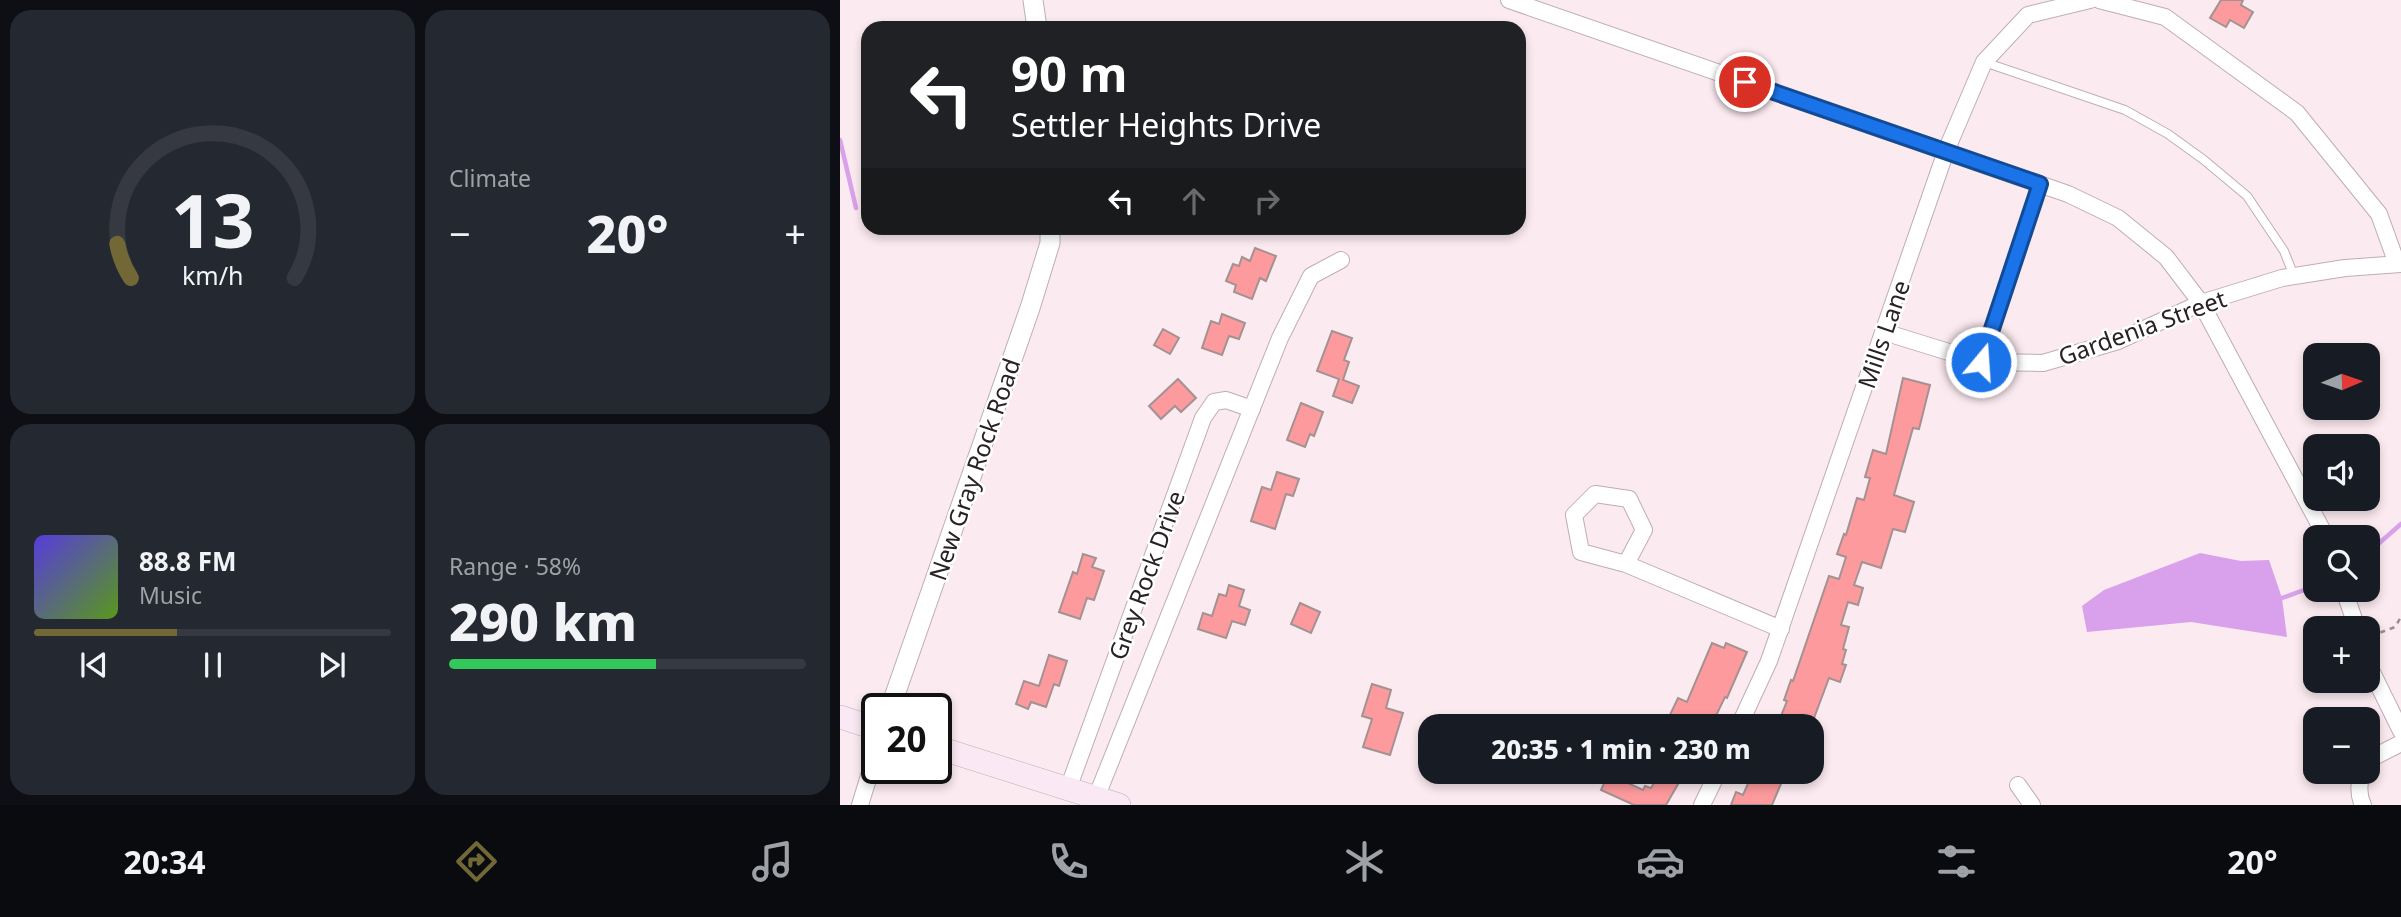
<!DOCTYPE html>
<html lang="en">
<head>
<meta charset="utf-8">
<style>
  body { margin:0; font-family:"Noto Sans",sans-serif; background:#242831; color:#f1f3f6; height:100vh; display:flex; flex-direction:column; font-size:26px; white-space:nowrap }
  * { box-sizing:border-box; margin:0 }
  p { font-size:23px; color:#9ea1a6 }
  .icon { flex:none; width:38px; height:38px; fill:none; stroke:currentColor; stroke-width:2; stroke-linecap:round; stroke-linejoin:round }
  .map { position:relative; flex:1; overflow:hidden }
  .side { display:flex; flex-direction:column; gap:10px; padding:10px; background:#0d0f14; width:840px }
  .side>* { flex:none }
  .guide { position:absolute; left:21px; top:21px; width:665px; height:214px; border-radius:21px; box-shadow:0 4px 10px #0003; background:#202124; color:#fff; overflow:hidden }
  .needle { width:46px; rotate:88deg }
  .controls { position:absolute; left:1463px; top:343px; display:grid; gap:14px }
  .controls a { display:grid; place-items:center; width:77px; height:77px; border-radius:14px; background:#171b24; box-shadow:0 4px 10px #0003; font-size:35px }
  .speed { position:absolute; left:21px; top:693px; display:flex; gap:14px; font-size:35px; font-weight:700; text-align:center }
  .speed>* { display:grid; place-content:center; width:91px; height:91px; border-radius:50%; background:#171b24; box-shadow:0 4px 10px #0003; line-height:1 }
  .speed .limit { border:4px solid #111; border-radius:10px; background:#fff; color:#111 }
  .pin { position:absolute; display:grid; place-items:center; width:60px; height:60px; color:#fff; margin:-30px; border:4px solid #fff; border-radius:50%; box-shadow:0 2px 7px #0007 }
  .me { position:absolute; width:77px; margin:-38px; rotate:18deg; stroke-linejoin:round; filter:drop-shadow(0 0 5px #0008) }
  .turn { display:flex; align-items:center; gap:24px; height:147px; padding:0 35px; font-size:32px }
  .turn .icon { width:91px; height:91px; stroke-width:2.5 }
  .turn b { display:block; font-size:49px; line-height:60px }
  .lanes { display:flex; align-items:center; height:66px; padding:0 35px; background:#0003; justify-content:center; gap:35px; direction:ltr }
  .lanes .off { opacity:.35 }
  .big { font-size:52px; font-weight:800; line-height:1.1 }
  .side .tile { flex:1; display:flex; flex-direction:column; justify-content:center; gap:10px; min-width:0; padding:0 24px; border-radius:21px; background:#242831 }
  .side .dial { align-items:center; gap:0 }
  .dial svg { height:182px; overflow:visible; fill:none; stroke:#363941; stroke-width:7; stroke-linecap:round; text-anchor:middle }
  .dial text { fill:#f1f3f6; stroke:none }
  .song { display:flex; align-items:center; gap:21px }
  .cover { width:84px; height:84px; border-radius:10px; background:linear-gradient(135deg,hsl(250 70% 55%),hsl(90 70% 35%)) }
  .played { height:7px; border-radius:4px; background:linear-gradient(90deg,#726835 40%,#363941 40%) }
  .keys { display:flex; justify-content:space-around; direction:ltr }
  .heat { display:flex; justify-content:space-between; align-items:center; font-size:38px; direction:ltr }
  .charge { height:10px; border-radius:5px; background:linear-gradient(90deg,#34c759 58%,#363941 0) }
  .side .tiles { flex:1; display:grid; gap:10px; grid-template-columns:repeat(2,1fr) }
  .trip { position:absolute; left:578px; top:714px; width:406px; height:70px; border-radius:21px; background:#171b24; box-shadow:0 4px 10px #0003; font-weight:800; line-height:70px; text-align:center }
  .tab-bar { display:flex; height:112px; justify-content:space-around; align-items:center; background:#090b0e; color:#9ea1a6 }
  .tab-bar .icon { width:49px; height:49px }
  .tab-bar .selected { color:#726835 }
  .tab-bar b { font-size:32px; color:#f1f3f6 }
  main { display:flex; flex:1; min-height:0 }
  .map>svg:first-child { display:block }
  .water { fill:#d9a1eb }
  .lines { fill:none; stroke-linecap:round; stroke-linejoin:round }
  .stream { stroke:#d9a1eb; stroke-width:4.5 }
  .building { fill:#fd9a9d; stroke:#a29292; stroke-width:2 }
  .service-casing { stroke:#beaeb3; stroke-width:10 }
  .minor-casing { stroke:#beaeb3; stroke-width:18 }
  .tertiary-casing { stroke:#beaeb3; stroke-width:21 }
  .secondary-casing { stroke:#beaeb3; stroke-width:24 }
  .path { stroke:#9a8e92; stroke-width:2.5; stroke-dasharray:5 5; stroke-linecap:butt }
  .service { stroke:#fff; stroke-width:8 }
  .minor { stroke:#fff; stroke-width:16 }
  .tertiary { stroke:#fff; stroke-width:19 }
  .secondary { stroke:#fbe8f5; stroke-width:23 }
  .route-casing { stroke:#114b97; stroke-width:18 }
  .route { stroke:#1a73e8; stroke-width:12 }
  .labels { text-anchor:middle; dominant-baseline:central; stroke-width:5; stroke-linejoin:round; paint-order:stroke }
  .street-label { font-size:24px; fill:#282224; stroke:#fff }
</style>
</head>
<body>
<main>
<section class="side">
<div class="tiles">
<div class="tile dial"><svg viewBox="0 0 100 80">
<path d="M14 69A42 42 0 1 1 86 69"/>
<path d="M14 69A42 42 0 0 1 8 54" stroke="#726835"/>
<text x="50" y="56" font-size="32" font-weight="700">13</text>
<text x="50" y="72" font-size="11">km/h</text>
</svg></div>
<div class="tile"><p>Climate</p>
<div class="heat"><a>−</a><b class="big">20°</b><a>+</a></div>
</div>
<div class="tile">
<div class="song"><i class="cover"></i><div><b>88.8 FM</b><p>Music</p></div></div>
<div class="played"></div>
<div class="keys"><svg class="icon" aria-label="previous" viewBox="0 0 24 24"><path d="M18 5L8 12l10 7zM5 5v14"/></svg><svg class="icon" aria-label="pause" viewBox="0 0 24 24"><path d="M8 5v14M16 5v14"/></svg><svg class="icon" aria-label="next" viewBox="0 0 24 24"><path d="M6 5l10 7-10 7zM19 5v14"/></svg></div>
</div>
<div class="tile"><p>Range · 58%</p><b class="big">290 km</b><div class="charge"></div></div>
</div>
</section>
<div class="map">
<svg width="1561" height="805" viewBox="0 0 1561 805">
  <rect width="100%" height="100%" fill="#fbeaef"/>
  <!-- water -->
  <path class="water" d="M 1360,553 L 1401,561 L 1429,560 L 1442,598 L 1447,637 L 1351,622 L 1247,632 L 1242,606 L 1264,590 Z"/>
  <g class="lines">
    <!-- stream -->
    <g class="stream">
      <path d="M 0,140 L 16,208"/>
      <path d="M 1528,553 L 1561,524"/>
      <path d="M 1442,598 L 1475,586"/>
    </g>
  </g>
  <!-- building -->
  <g class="building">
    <path d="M 1381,0 L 1403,0 L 1401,5 L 1413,12 L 1404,28 L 1390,20 L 1386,27 L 1370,18 Z"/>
    <path d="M 415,248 L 436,256 L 426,281 L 420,278 L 412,299 L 394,292 L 396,285 L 386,281 L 393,264 L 399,266 L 402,257 L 410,261 Z"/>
    <path d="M 382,314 L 405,323 L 399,339 L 389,336 L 382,355 L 362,348 L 371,321 L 379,324 Z"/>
    <path d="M 323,329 L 339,338 L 330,354 L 314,345 Z"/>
    <path d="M 492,331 L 512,338 L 504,360 L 509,362 L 503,380 L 519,386 L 512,403 L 493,396 L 499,379 L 477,371 Z"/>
    <path d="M 1063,378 L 1090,385 L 1079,429 L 1073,428 L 1054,495 L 1074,502 L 1065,532 L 1053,529 L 1041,568 L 1022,562 L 1014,585 L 1023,588 L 1018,605 L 1008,602 L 1001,625 L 1009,627 L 1003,649 L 1006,650 L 1002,664 L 1006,665 L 1000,682 L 989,678 L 971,726 L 937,726 L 947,701 L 944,700 L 951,680 L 953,681 L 989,576 L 999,579 L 1006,557 L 997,554 L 1004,534 L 1006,535 L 1017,498 L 1024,500 L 1030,478 L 1025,477 L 1033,450 L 1046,454 Z"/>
    <path d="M 338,379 L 356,398 L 341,412 L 335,406 L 321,419 L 309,406 Z"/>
    <path d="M 461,403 L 483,412 L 474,436 L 470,434 L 465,447 L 447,440 Z"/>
    <path d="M 437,472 L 459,479 L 453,496 L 446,494 L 435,529 L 411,521 L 422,487 L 431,490 Z"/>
    <path d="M 243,554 L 256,558 L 252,567 L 264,571 L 254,600 L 247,598 L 240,619 L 219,612 L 233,572 L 237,574 Z"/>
    <path d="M 389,585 L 404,590 L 399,606 L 410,610 L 405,625 L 392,621 L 386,638 L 358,629 L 363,613 L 372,616 L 379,594 L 386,596 Z"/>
    <path d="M 460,603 L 480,612 L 471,633 L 451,624 Z"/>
    <path d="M 872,643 L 884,648 L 886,643 L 907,652 L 887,698 L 885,697 L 871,726 L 843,726 L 828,719 L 838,698 L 847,702 Z"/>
    <path d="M 209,655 L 227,661 L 219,686 L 214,684 L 206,707 L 191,702 L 188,709 L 176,704 L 184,681 L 199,686 Z"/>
    <path d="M 532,684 L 551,690 L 546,708 L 563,713 L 550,755 L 523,747 L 532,719 L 522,716 Z"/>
    <path d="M 820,772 L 845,772 L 826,805 L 794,805 L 761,790 L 768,774 L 803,790 L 805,786 L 811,788 Z"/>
    <path d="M 913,772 L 946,772 L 932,805 L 891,805 L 896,792 L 903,795 Z"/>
  </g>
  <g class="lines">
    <!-- service casing -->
    <g class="service-casing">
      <g id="service">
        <path d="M 1144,62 L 1285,110 L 1328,134 L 1364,160 L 1407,196 L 1444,251 L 1454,276"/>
        <path d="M 1141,362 L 1200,184"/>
      </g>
    </g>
    <!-- minor casing -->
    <g class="minor-casing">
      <g id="minor">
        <path d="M 669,0 L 1228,194 L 1278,218 L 1326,257 L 1361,303 L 1486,537"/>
        <path d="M 1259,0 L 1325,17 L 1457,113 L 1539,214 L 1557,264"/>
        <path d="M 1044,332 L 1141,362 L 1203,363 L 1278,341 L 1361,303 L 1442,278 L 1505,268 L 1561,264"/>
        <path d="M 786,564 L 741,552 L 734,515 L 755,494 L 789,499 L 804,530 L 786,564 L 941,629"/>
        <path d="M 1504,590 L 1517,628"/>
        <path d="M 1528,664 L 1561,731"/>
        <path d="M 899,726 L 929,661 L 1106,151 L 1144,62 L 1188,15 L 1250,0"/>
        <path d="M 1528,765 L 1532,758 L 1561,743"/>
        <path d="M 1178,785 L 1192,805"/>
        <path d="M 228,789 L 363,418 L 374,402 L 386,400 L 412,409"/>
        <path d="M 256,798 L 440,338 L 471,276 L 501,260"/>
        <path d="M 20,805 L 37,750"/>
        <path d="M 862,805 L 878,772"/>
        <path d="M 1523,805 C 1518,795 1518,781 1524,772"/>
      </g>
    </g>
    <!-- tertiary casing -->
    <g class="tertiary-casing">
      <g id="tertiary">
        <path d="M 193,0 L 197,28"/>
        <path d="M 50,709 L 190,308 L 210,243 L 210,228"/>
      </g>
    </g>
    <!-- secondary casing -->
    <g class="secondary-casing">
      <g id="secondary">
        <path d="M 0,717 L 37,729"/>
        <path d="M 96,747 L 279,805"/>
      </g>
    </g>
    <!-- path -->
    <path class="path" d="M 1531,636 L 1555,627 L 1561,617"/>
    <!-- service -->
    <use href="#service" class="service"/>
    <!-- minor -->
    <use href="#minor" class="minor"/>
    <!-- tertiary -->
    <use href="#tertiary" class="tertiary"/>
    <!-- secondary -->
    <use href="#secondary" class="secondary"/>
  </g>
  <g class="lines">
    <!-- route casing -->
    <g class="route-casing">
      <path id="route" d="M 905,82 L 1200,184 L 1141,362"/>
    </g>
    <!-- route -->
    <use href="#route" class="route"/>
  </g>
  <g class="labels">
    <!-- street labels -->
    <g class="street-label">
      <text transform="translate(1302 327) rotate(-20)">Gardenia Street</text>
      <text transform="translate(1043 334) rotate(-71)">Mills Lane</text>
      <text transform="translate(134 469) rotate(-71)">New Gray Rock Road</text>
      <text transform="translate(306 575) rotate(-70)">Grey Rock Drive</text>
    </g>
  </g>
</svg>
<div class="controls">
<a><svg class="needle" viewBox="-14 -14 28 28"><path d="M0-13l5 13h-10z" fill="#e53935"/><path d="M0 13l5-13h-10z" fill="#9ea1a6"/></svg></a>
<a><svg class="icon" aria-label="sound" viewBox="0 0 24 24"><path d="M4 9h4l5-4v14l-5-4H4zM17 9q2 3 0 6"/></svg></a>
<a><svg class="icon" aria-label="search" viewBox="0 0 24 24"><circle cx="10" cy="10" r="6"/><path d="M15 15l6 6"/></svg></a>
<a>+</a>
<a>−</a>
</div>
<div class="speed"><div class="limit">20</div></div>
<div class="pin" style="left:905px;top:82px;background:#d93025"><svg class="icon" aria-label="arrive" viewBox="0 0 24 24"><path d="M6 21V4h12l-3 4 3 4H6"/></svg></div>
<svg class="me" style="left:1141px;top:362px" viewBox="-20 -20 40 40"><circle r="17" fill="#1a73e8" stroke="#fff" stroke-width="3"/><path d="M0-11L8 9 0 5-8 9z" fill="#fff"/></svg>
<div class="trip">20:35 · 1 min · 230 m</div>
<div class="guide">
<div class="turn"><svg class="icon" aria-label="left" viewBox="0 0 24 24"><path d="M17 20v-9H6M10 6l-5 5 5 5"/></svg><div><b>90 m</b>Settler Heights Drive</div></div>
<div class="lanes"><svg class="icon" aria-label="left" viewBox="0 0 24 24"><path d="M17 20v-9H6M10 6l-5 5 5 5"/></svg><svg class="icon off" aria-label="ahead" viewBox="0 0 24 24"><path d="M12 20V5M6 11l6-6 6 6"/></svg><svg class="icon off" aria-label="right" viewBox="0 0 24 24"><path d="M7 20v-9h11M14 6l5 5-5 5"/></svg></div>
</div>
</div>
</main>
<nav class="tab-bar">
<b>20:34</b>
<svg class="icon selected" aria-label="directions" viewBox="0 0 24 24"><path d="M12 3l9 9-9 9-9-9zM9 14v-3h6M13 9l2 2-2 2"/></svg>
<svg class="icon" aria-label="music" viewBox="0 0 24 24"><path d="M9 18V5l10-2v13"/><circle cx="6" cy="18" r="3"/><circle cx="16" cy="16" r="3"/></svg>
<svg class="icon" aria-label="phone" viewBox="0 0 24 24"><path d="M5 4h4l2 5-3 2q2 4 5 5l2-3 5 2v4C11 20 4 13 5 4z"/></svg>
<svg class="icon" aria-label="climate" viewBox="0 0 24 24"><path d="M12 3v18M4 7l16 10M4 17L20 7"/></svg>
<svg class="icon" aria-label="car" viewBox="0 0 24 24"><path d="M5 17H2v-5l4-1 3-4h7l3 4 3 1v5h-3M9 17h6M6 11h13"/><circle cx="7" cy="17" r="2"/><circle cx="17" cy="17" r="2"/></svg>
<svg class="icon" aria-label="filters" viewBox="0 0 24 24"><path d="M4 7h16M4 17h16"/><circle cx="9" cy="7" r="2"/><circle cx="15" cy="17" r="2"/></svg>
<b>20°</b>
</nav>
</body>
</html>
